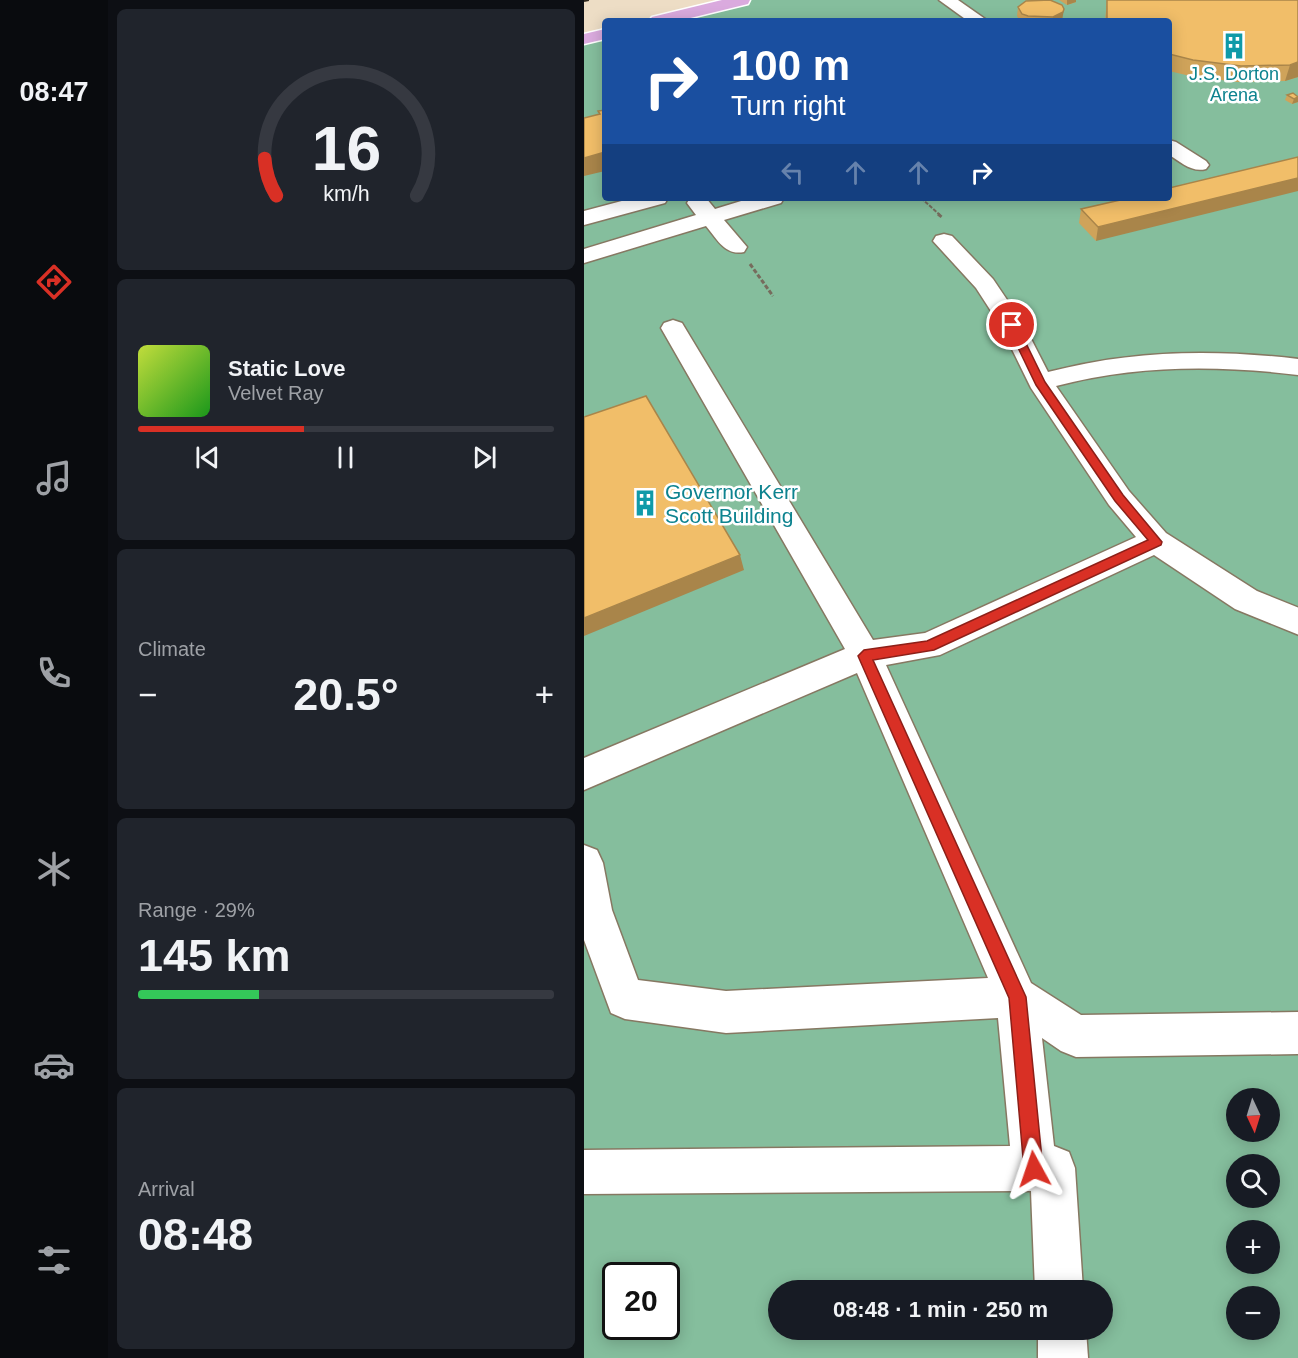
<!DOCTYPE html>
<html lang="en">
<head>
<meta charset="utf-8">
<style>
  body { margin:0; font-family:Arial,sans-serif; background:#20242c; color:#f1f3f6; height:100vh; display:flex; flex-direction:column; font-size:22px; white-space:nowrap }
  * { box-sizing:border-box; margin:0 }
  p { font-size:20px; color:#9ea1a6 }
  .icon { flex:none; width:33px; height:33px; fill:none; stroke:currentColor; stroke-width:2; stroke-linecap:round; stroke-linejoin:round }
  .map { position:relative; flex:1; overflow:hidden }
  .side { display:flex; flex-direction:column; gap:9px; padding:9px; background:#0d0f14; width:476px }
  .side>* { flex:none }
  .hud { position:absolute; left:18px; top:18px; width:570px; height:183px; border-radius:6px; box-shadow:0 3px 15px #0003; background:#1a4fa0; color:#fff; overflow:hidden }
  .needle { width:39px; rotate:176deg }
  .tools { position:absolute; left:642px; top:1088px; display:grid; gap:12px }
  .tools a { display:grid; place-items:center; width:54px; height:54px; border-radius:50%; background:#171b24; box-shadow:0 3px 15px #0003; font-size:30px }
  .speed { position:absolute; left:18px; top:1262px; display:flex; gap:12px; font-size:30px; font-weight:700; text-align:center }
  .speed>* { display:grid; place-content:center; width:78px; height:78px; border-radius:50%; background:#171b24; box-shadow:0 3px 15px #0003; line-height:1 }
  .speed .limit { border:3px solid #111; border-radius:9px; background:#fff; color:#111 }
  .pin { position:absolute; display:grid; place-items:center; width:51px; height:51px; color:#fff; margin:-26px; border:3px solid #fff; border-radius:50%; box-shadow:0 2px 6px #0007 }
  .me { position:absolute; width:66px; margin:-33px; rotate:355deg; stroke-linejoin:round; filter:drop-shadow(0 0 4px #0008) }
  .turn { display:flex; align-items:center; gap:21px; height:126px; padding:0 30px; font-size:27px }
  .turn .icon { width:78px; height:78px; stroke-width:2.5 }
  .turn b { display:block; font-size:42px; line-height:51px }
  .lanes { display:flex; align-items:center; height:57px; padding:0 30px; background:#0003; justify-content:center; gap:30px; direction:ltr }
  .lanes .off { opacity:.35 }
  .big { font-size:45px; font-weight:700; line-height:1.1 }
  .side .widget { flex:1; display:flex; flex-direction:column; justify-content:center; gap:9px; min-width:0; padding:0 21px; border-radius:9px; background:#20242c }
  .side .dial { align-items:center; gap:0 }
  .dial svg { height:156px; overflow:visible; fill:none; stroke:#363941; stroke-width:7; stroke-linecap:round; text-anchor:middle }
  .dial text { fill:#f1f3f6; stroke:none }
  .song { display:flex; align-items:center; gap:18px }
  .cover { width:72px; height:72px; border-radius:9px; background:linear-gradient(135deg,hsl(70 70% 55%),hsl(120 70% 35%)) }
  .played { height:6px; border-radius:3px; background:linear-gradient(90deg,#d93025 40%,#363941 40%) }
  .keys { display:flex; justify-content:space-around; direction:ltr }
  .heat { display:flex; justify-content:space-between; align-items:center; font-size:33px; direction:ltr }
  .charge { height:9px; border-radius:4px; background:linear-gradient(90deg,#34c759 29%,#363941 0) }
  .trip { position:absolute; left:184px; top:1280px; width:345px; height:60px; border-radius:30px; background:#171b24; box-shadow:0 3px 15px #0003; font-weight:700; line-height:60px; text-align:center }
  main { display:flex; flex:1; min-height:0 }
  .tabs { display:flex; flex-direction:column; width:108px; justify-content:space-around; align-items:center; background:#090b0e; color:#9ea1a6 }
  .tabs .icon { width:42px; height:42px }
  .tabs .current { color:#d93025 }
  .tabs b { font-size:27px; color:#f1f3f6 }
  .map>svg:first-child { display:block }
  .green { fill:#85be9d; fill-rule:evenodd }
  .lines { fill:none; stroke-linecap:round; stroke-linejoin:round }
  .minor-casing { stroke:#867862; stroke-width:3 }
  .major-casing { stroke:#fff; stroke-width:3 }
  .path-far1 { stroke:#766c5d; stroke-width:2; stroke-dasharray:4 1.5; stroke-linecap:butt }
  .path { stroke:#766c5d; stroke-width:3; stroke-dasharray:4.5 2; stroke-linecap:butt }
  .minor { fill:#fff; fill-rule:evenodd }
  .major { fill:#daaade; fill-rule:evenodd }
  .rail { stroke:#2e271d; stroke-width:2; stroke-dasharray:5 2; stroke-linecap:butt }
  .wall { fill:#cfa35a }
  .shaded-wall { fill:#a9854a }
  .building { fill:#f1be69; stroke:#a9854a; stroke-width:1.5 }
  .route { fill:#d93025; stroke:#8d1f18; stroke-width:1.5 }
  .labels { text-anchor:middle; dominant-baseline:central; stroke-width:5; stroke-linejoin:round; paint-order:stroke }
  .far-culture-label { font-size:18px; fill:#0d838f; stroke:#fff }
  .culture-label { font-size:21px; fill:#0d838f; stroke:#fff; text-anchor:start }
</style>
</head>
<body>
<main>
<nav class="tabs">
<b>08:47</b>
<svg class="icon current" aria-label="directions" viewBox="0 0 24 24"><path d="M12 3l9 9-9 9-9-9zM9 14v-3h6M13 9l2 2-2 2"/></svg>
<svg class="icon" aria-label="music" viewBox="0 0 24 24"><path d="M9 18V5l10-2v13"/><circle cx="6" cy="18" r="3"/><circle cx="16" cy="16" r="3"/></svg>
<svg class="icon" aria-label="phone" viewBox="0 0 24 24"><path d="M5 4h4l2 5-3 2q2 4 5 5l2-3 5 2v4C11 20 4 13 5 4z"/></svg>
<svg class="icon" aria-label="climate" viewBox="0 0 24 24"><path d="M12 3v18M4 7l16 10M4 17L20 7"/></svg>
<svg class="icon" aria-label="car" viewBox="0 0 24 24"><path d="M5 17H2v-5l4-1 3-4h7l3 4 3 1v5h-3M9 17h6M6 11h13"/><circle cx="7" cy="17" r="2"/><circle cx="17" cy="17" r="2"/></svg>
<svg class="icon" aria-label="filters" viewBox="0 0 24 24"><path d="M4 7h16M4 17h16"/><circle cx="9" cy="7" r="2"/><circle cx="15" cy="17" r="2"/></svg>
</nav>
<section class="side">
<div class="widget dial"><svg viewBox="0 0 100 80">
<path d="M14 69A42 42 0 1 1 86 69"/>
<path d="M14 69A42 42 0 0 1 8 50" stroke="#d93025"/>
<text x="50" y="56" font-size="32" font-weight="700">16</text>
<text x="50" y="72" font-size="11">km/h</text>
</svg></div>
<div class="widget">
<div class="song"><i class="cover"></i><div><b>Static Love</b><p>Velvet Ray</p></div></div>
<div class="played"></div>
<div class="keys"><svg class="icon" aria-label="previous" viewBox="0 0 24 24"><path d="M18 5L8 12l10 7zM5 5v14"/></svg><svg class="icon" aria-label="pause" viewBox="0 0 24 24"><path d="M8 5v14M16 5v14"/></svg><svg class="icon" aria-label="next" viewBox="0 0 24 24"><path d="M6 5l10 7-10 7zM19 5v14"/></svg></div>
</div>
<div class="widget"><p>Climate</p>
<div class="heat"><a>−</a><b class="big">20.5°</b><a>+</a></div>
</div>
<div class="widget"><p>Range · 29%</p><b class="big">145 km</b><div class="charge"></div></div>
<div class="widget"><p>Arrival</p><b class="big">08:48</b></div>
</section>
<div class="map">
<svg width="715" height="1358" viewBox="0 0 715 1358">
  <rect width="100%" height="100%" fill="#edddc5"/>
  <!-- green -->
  <path class="green" d="M 165,0 L 714,0 L 714,1358 L 0,1358 L 0,43 L 21,37 L 21,198 L 585,198 L 585,21 L 84,21 ZM 652,1098 L 686,1098 L 686,1131 L 652,1131 ZM 652,1164 L 686,1164 L 686,1197 L 652,1197 ZM 652,1230 L 686,1230 L 686,1263 L 652,1263 ZM 32,1275 L 82,1275 L 82,1326 L 32,1326 ZM 195,1290 L 519,1290 L 519,1329 L 195,1329 ZM 652,1296 L 686,1296 L 686,1329 L 652,1329 Z"/>
  <g class="lines">
    <!-- minor casing -->
    <g class="minor-casing">
      <g id="minor">
        <path d="M 355,0 L 374,0 L 404,21 L 384,21 Z"/>
        <path d="M 585,140 L 592,142 L 622,161 L 625,165 L 622,169 C 608,173 597,162 585,155 Z"/>
        <path d="M 49,198 L 84,198 L 81,203 L 0,225 L 0,211 Z"/>
        <path d="M 106,198 L 122,198 L 131,209 L 167,198 L 200,198 L 197,203 L 140,220 L 163,247 L 160,252 C 141,256 133,239 122,226 L 0,263 L 0,249 L 112,215 L 103,203 Z"/>
        <path d="M 360,234 L 368,236 L 409,279 L 440,325 L 464,372 C 548,350 629,349 715,359 L 715,375 C 632,365 553,365 472,386 L 545,491 L 582,533 L 673,591 L 715,608 L 715,635 L 651,609 L 570,555 L 356,655 L 302,665 L 447,983 L 497,1015 L 715,1012 L 715,1054 L 492,1057 L 477,1051 L 458,1038 L 470,1146 L 485,1152 L 491,1168 L 499,1290 L 451,1290 L 447,1191 L 0,1194 L 0,1150 L 426,1146 L 414,1018 L 142,1033 L 41,1019 L 27,1013 L 0,940 L 0,845 L 13,850 L 19,863 L 28,910 L 54,980 L 142,991 L 404,978 L 273,673 L 0,790 L 0,758 L 261,649 L 77,328 L 80,323 L 89,320 L 98,323 L 101,328 L 289,640 L 341,633 L 552,537 L 525,505 L 447,388 L 416,325 L 392,288 L 349,241 L 352,236 Z"/>
        <path d="M 454,1329 L 502,1329 L 504,1358 L 454,1358 Z"/>
      </g>
    </g>
    <!-- major casing -->
    <g class="major-casing">
      <g id="major">
        <path d="M 138,0 L 166,0 L 164,4 L 94,21 L 65,21 L 68,17 Z"/>
        <path d="M 21,29 L 21,39 L 0,44 L 0,34 Z"/>
      </g>
    </g>
    <!-- path-far1 -->
    <path class="path-far1" d="M 337,198 L 356,215"/>
    <!-- path -->
    <g class="path">
      <path d="M 354,214 L 359,218"/>
      <path d="M 166,264 L 189,296"/>
    </g>
    <!-- minor -->
    <use href="#minor" class="minor"/>
    <!-- major -->
    <use href="#major" class="major"/>
    <!-- rail -->
    <path class="rail" d="M 0,1 L 5,0"/>
  </g>
  <!-- wall -->
  <g class="wall">
    <path d="M 475,0 L 492,0 L 492,2 L 483,5 Z"/>
    <path d="M 523,0 L 714,0 L 714,77 L 701,81 L 653,82 L 606,76 L 585,71 L 585,21 L 521,21 Z"/>
    <path d="M 434,7 L 479,18 L 478,21 L 436,21 L 433,16 Z"/>
    <path d="M 703,95 L 714,102 L 708,104 L 701,100 Z"/>
    <path d="M 545,198 L 512,241 L 495,223 L 497,209 Z"/>
  </g>
  <!-- shaded-wall -->
  <g class="shaded-wall">
    <path d="M 483,0 L 492,0 L 492,2 L 483,5 Z"/>
    <path d="M 480,9 L 478,21 L 468,21 L 469,17 Z"/>
    <path d="M 714,62 L 714,77 L 701,81 L 706,65 Z"/>
    <path d="M 714,97 L 714,102 L 708,104 L 710,99 Z"/>
    <path d="M 21,152 L 21,171 L 0,176 L 0,158 Z"/>
    <path d="M 714,178 L 714,191 L 512,241 L 514,227 Z"/>
    <path d="M 156,555 L 160,570 L 0,636 L 0,618 Z"/>
  </g>
  <!-- building -->
  <g class="building">
    <path d="M 466,0 L 478,5 L 480,9 L 479,12 L 469,17 L 444,16 L 438,14 L 434,7 L 442,1 Z"/>
    <path d="M 523,0 L 714,0 L 714,62 L 706,65 L 657,66 L 609,60 L 585,54 L 585,21 L 524,21 L 523,18 Z"/>
    <path d="M 709,93 L 714,97 L 710,99 L 703,95 Z"/>
    <path d="M 21,110 L 21,152 L 0,158 L 0,118 L 16,114 L 14,111 Z"/>
    <path d="M 714,157 L 714,178 L 514,227 L 497,209 L 545,198 L 585,198 L 585,188 Z"/>
    <path d="M 62,396 L 156,555 L 0,618 L 0,417 Z"/>
  </g>
  <!-- route -->
  <path class="route" d="M 428,322 L 433,325 L 461,382 L 539,495 L 578,542 L 577,545 L 350,650 L 289,660 L 442,997 L 459,1169 L 456,1175 L 450,1178 L 443,1175 L 440,1169 L 425,998 L 274,656 L 280,650 L 343,641 L 564,540 L 531,501 L 452,385 L 423,325 Z"/>
  <!-- icons -->
  <defs>
    <g id="building-bare" transform="scale(2.07)"><path d="M-4-6H4V6H1V3H-1V6H-4ZM-2.5-4.3h1.7v1.8h-1.7ZM.8-4.3h1.7v1.8H.8ZM-2.5-1h1.7V.8h-1.7ZM.8-1h1.7V.8H.8Z" fill="#0f9aa8" stroke="#fff" stroke-width="2.5" paint-order="stroke"/></g>
  </defs>
  <g fill-rule="evenodd">
    <use href="#building-bare" x="650" y="46"/>
    <use href="#building-bare" x="61" y="503"/>
  </g>
  <g class="labels">
    <!-- far-culture labels -->
    <g class="far-culture-label">
      <text x="650" y="74">J.S. Dorton<tspan x="650" dy="21">Arena</tspan></text>
    </g>
    <!-- culture labels -->
    <g class="culture-label">
      <text x="81" y="491">Governor Kerr<tspan x="81" dy="24">Scott Building</tspan></text>
    </g>
  </g>
</svg>
<div class="tools">
<a><svg class="needle" viewBox="-14 -14 28 28"><path d="M0-13l5 13h-10z" fill="#e53935"/><path d="M0 13l5-13h-10z" fill="#9ea1a6"/></svg></a>
<a><svg class="icon" aria-label="search" viewBox="0 0 24 24"><circle cx="10" cy="10" r="6"/><path d="M15 15l6 6"/></svg></a>
<a>+</a>
<a>−</a>
</div>
<div class="speed"><div class="limit">20</div></div>
<div class="pin" style="left:428px;top:325px;background:#d93025"><svg class="icon" aria-label="arrive" viewBox="0 0 24 24"><path d="M6 21V4h12l-3 4 3 4H6"/></svg></div>
<svg class="me" style="left:450px;top:1169px" viewBox="-20 -20 40 40"><path d="M0-17L14 15 0 8-14 15z" fill="#d93025" stroke="#fff" stroke-width="4"/></svg>
<div class="trip">08:48 · 1 min · 250 m</div>
<div class="hud">
<div class="turn"><svg class="icon" aria-label="right" viewBox="0 0 24 24"><path d="M7 20v-9h11M14 6l5 5-5 5"/></svg><div><b>100 m</b>Turn right</div></div>
<div class="lanes"><svg class="icon off" aria-label="left" viewBox="0 0 24 24"><path d="M17 20v-9H6M10 6l-5 5 5 5"/></svg><svg class="icon off" aria-label="ahead" viewBox="0 0 24 24"><path d="M12 20V5M6 11l6-6 6 6"/></svg><svg class="icon off" aria-label="ahead" viewBox="0 0 24 24"><path d="M12 20V5M6 11l6-6 6 6"/></svg><svg class="icon" aria-label="right" viewBox="0 0 24 24"><path d="M7 20v-9h11M14 6l5 5-5 5"/></svg></div>
</div>
</div>
</main>
</body>
</html>
